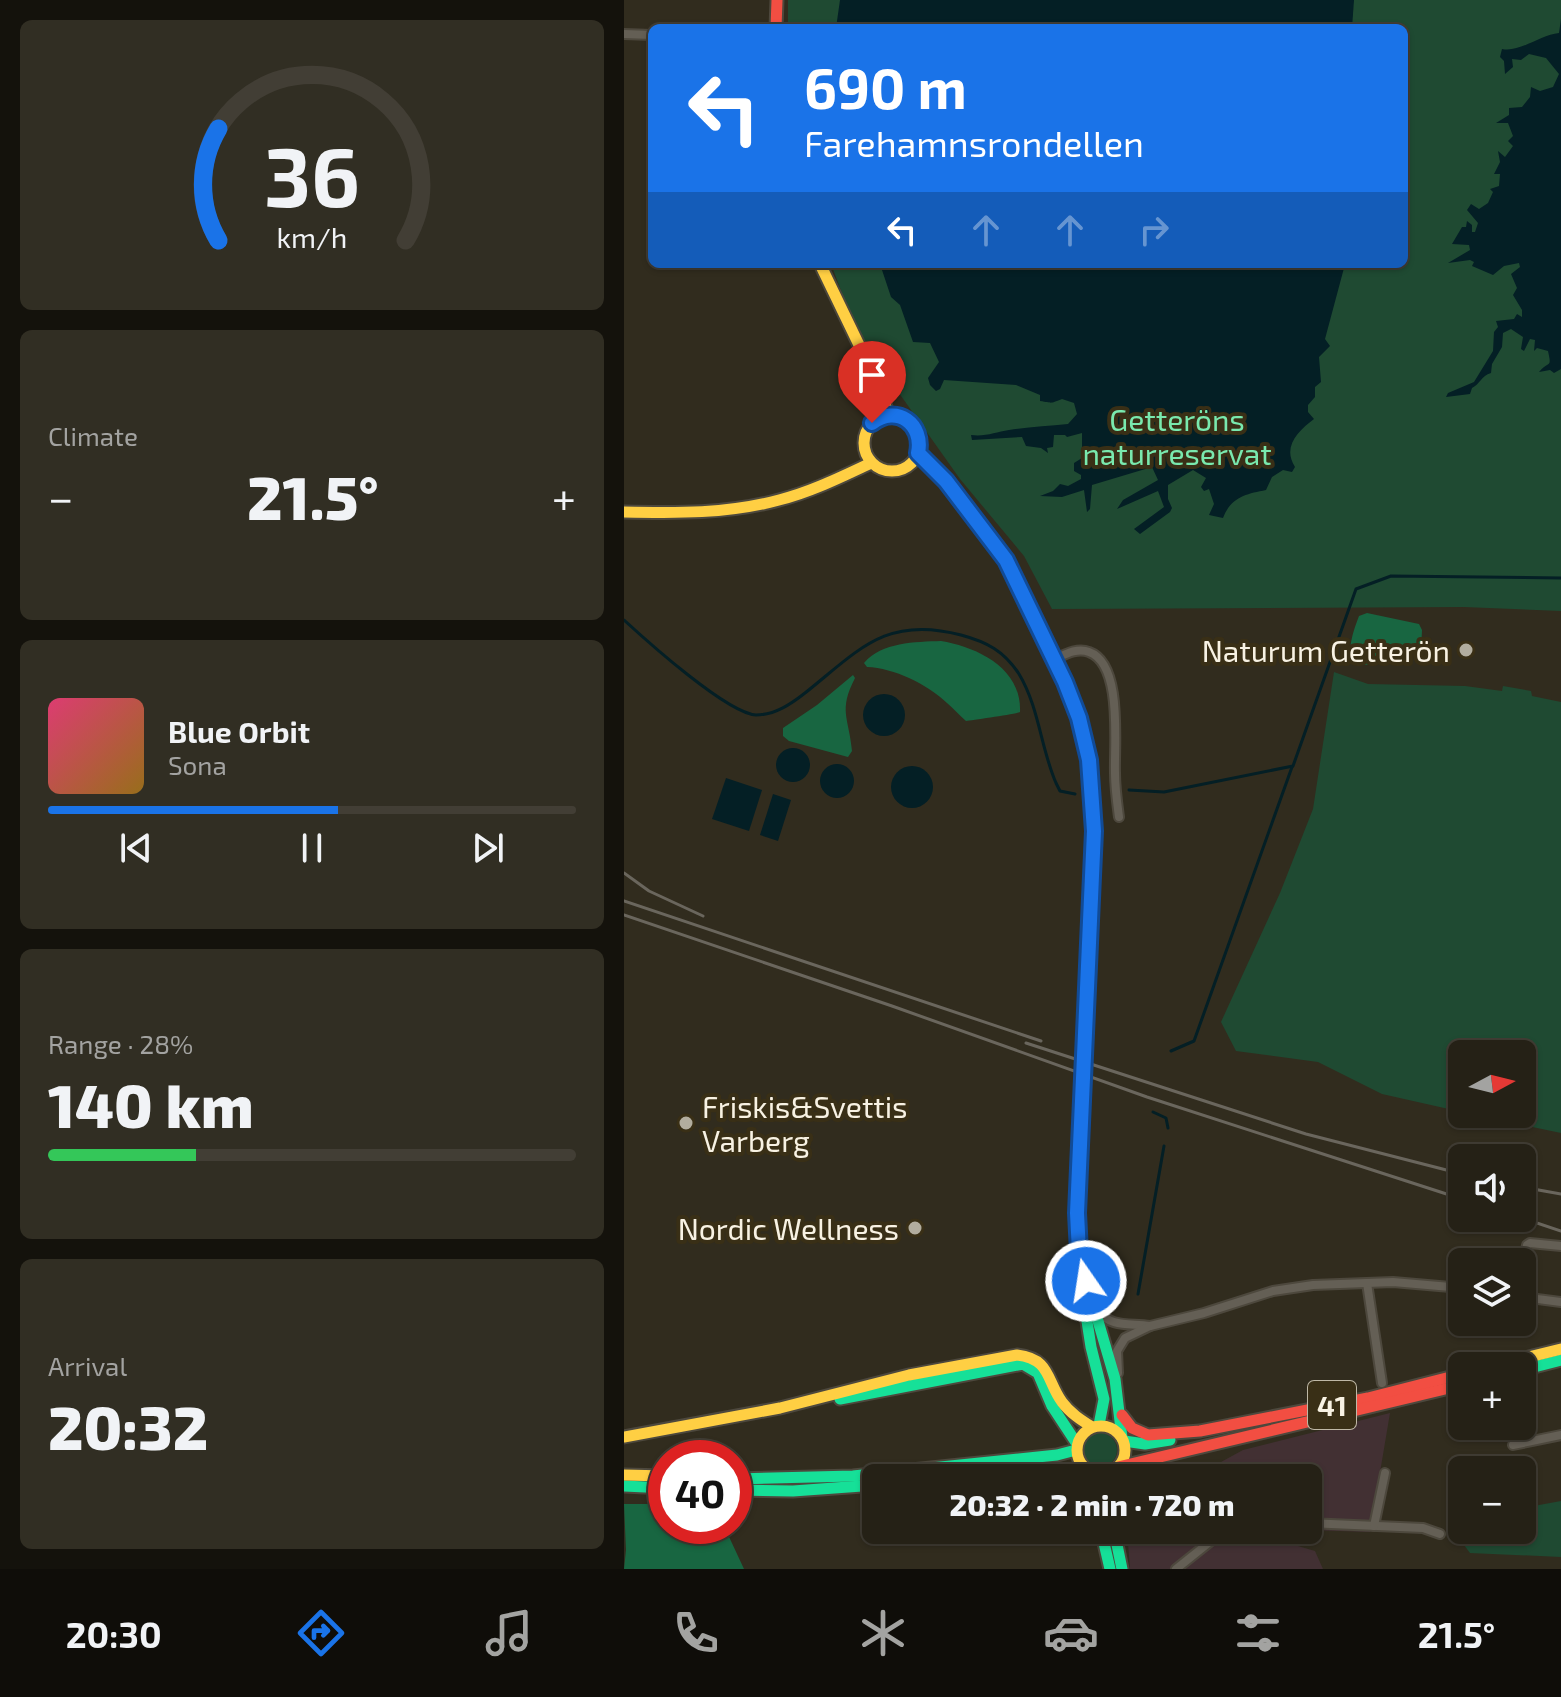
<!DOCTYPE html>
<html lang="en">
<head>
<meta charset="utf-8">
<style>
  body { margin:0; font-family:"Exo 2",sans-serif; background:#312e23; color:#f1f3f6; height:100vh; display:flex; flex-direction:column; font-size:30px; white-space:nowrap }
  * { box-sizing:border-box; margin:0 }
  p { font-size:26px; color:#a3a3a1 }
  .icon { flex:none; width:44px; height:44px; fill:none; stroke:currentColor; stroke-width:2; stroke-linecap:round; stroke-linejoin:round }
  .map { position:relative; flex:1; overflow:hidden }
  .sheet { display:flex; flex-direction:column; gap:20px; padding:20px; background:#14120c; width:624px }
  .sheet>* { flex:none }
  .hud { position:absolute; left:24px; top:24px; width:760px; height:244px; border-radius:12px; box-shadow:0 2px 6px #0004,0 0 0 2px #423e35; background:#1a73e8; color:#fff; overflow:hidden }
  .needle { width:52px; rotate:83deg }
  .buttons { position:absolute; left:824px; top:1040px; display:grid; gap:16px }
  .buttons a { display:grid; place-items:center; width:88px; height:88px; border-radius:12px; background:#252116; box-shadow:0 2px 6px #0004,0 0 0 2px #423e35; font-size:40px }
  .speed { position:absolute; left:24px; top:1440px; display:flex; gap:16px; font-size:40px; font-weight:700; text-align:center }
  .speed>* { display:grid; place-content:center; width:104px; height:104px; border-radius:50%; background:#252116; box-shadow:0 2px 6px #0004,0 0 0 2px #423e35; line-height:1 }
  .speed .limit { border:12px solid #d22; background:#fff; color:#111 }
  .pin { position:absolute; display:grid; place-items:center; width:68px; height:68px; color:#fff; margin:-82px -34px; border-radius:50% 50% 50% 0; rotate:-45deg; box-shadow:0 0 8px #0007 }
  .pin .icon { rotate:45deg }
  .me { position:absolute; width:88px; margin:-44px; rotate:347deg; stroke-linejoin:round; filter:drop-shadow(0 0 6px #0008) }
  .turn { display:flex; align-items:center; gap:28px; height:168px; padding:0 24px; font-size:36px }
  .turn .icon { width:104px; height:104px; stroke-width:2.5 }
  .turn b { display:block; font-size:56px; line-height:68px }
  .lanes { display:flex; align-items:center; height:76px; padding:0 24px; background:#0003; justify-content:center; gap:40px; direction:ltr }
  .lanes .off { opacity:.35 }
  .big { font-size:60px; font-weight:800; line-height:1.1 }
  .sheet .card { flex:1; display:flex; flex-direction:column; justify-content:center; gap:12px; min-width:0; padding:0 28px; border-radius:12px; background:#312e23 }
  .sheet .dial { align-items:center; gap:0 }
  .dial svg { height:208px; overflow:visible; fill:none; stroke:#423e35; stroke-width:7; stroke-linecap:round; text-anchor:middle }
  .dial text { fill:#f1f3f6; stroke:none }
  .song { display:flex; align-items:center; gap:24px }
  .cover { width:96px; height:96px; border-radius:12px; background:linear-gradient(135deg,hsl(340 70% 55%),hsl(40 70% 35%)) }
  .played { height:8px; border-radius:4px; background:linear-gradient(90deg,#1a73e8 55%,#423e35 55%) }
  .keys { display:flex; justify-content:space-around; direction:ltr }
  .heat { display:flex; justify-content:space-between; align-items:center; font-size:44px; direction:ltr }
  .charge { height:12px; border-radius:6px; background:linear-gradient(90deg,#34c759 28%,#423e35 0) }
  .trip { position:absolute; left:238px; top:1464px; width:460px; height:80px; border-radius:12px; background:#252116; box-shadow:0 2px 6px #0004,0 0 0 2px #423e35; font-weight:800; line-height:80px; text-align:center }
  .tab-bar { display:flex; height:128px; justify-content:space-around; align-items:center; background:#0f0d09; color:#a3a3a1 }
  .tab-bar .icon { width:56px; height:56px }
  .tab-bar .active { color:#1a73e8 }
  .tab-bar b { font-size:36px; color:#f1f3f6 }
  main { display:flex; flex:1; min-height:0 }
  .map>svg:first-child { display:block }
  .commercial { fill:#423033 }
  .green { fill:#1f4a32 }
  .forest { fill:#186641 }
  .water { fill:#041f25 }
  .lines { fill:none; stroke-linecap:round; stroke-linejoin:round }
  .stream { stroke:#041f25; stroke-width:3 }
  .street-casing { stroke:#4d483d; stroke-width:12 }
  .fast-casing { stroke:#4d483d; stroke-width:15 }
  .slow-casing { stroke:#4d483d; stroke-width:15 }
  .jam-casing { stroke:#4d483d; stroke-width:15 }
  .street { stroke:#645f55; stroke-width:8 }
  .fast { stroke:#16e098; stroke-width:11 }
  .slow { stroke:#ffcf43; stroke-width:11 }
  .jam { stroke:#f24e42; stroke-width:11 }
  .rail { stroke:#6a665d; stroke-width:3 }
  .slow-bridge-casing { stroke:#4d483d; stroke-width:15; stroke-linecap:butt }
  .slow-bridge { stroke:#ffcf43; stroke-width:11 }
  .route-casing { stroke:#114b97; stroke-width:20 }
  .route { stroke:#1a73e8; stroke-width:14 }
  .poi-dot { fill:#b2ad9e; stroke:#392f16; stroke-width:3 }
  .labels { text-anchor:middle; dominant-baseline:central; stroke-width:8; stroke-linejoin:round; paint-order:stroke }
  .shield { fill:#392f16; stroke:#bfb8a6; stroke-width:2 }
  .shield-label { font-size:28px; font-weight:bold; fill:#f8f2e3 }
  .park-label { font-size:30px; fill:#79e9ae; stroke:#392f16 }
  .poi-label { font-size:30px; fill:#f8f2e3; stroke:#392f16; text-anchor:end }
</style>
</head>
<body>
<main>
<section class="sheet">
<div class="card dial"><svg viewBox="0 0 100 80">
<path d="M14 69A42 42 0 1 1 86 69"/>
<path d="M14 69A42 42 0 0 1 14 26" stroke="#1a73e8"/>
<text x="50" y="56" font-size="32" font-weight="700">36</text>
<text x="50" y="72" font-size="11">km/h</text>
</svg></div>
<div class="card"><p>Climate</p>
<div class="heat"><a>−</a><b class="big">21.5°</b><a>+</a></div>
</div>
<div class="card">
<div class="song"><i class="cover"></i><div><b>Blue Orbit</b><p>Sona</p></div></div>
<div class="played"></div>
<div class="keys"><svg class="icon" aria-label="previous" viewBox="0 0 24 24"><path d="M18 5L8 12l10 7zM5 5v14"/></svg><svg class="icon" aria-label="pause" viewBox="0 0 24 24"><path d="M8 5v14M16 5v14"/></svg><svg class="icon" aria-label="next" viewBox="0 0 24 24"><path d="M6 5l10 7-10 7zM19 5v14"/></svg></div>
</div>
<div class="card"><p>Range · 28%</p><b class="big">140 km</b><div class="charge"></div></div>
<div class="card"><p>Arrival</p><b class="big">20:32</b></div>
</section>
<div class="map">
<svg width="937" height="1569" viewBox="0 0 937 1569">
  <rect width="100%" height="100%" fill="#312c1e"/>
  <!-- commercial -->
  <g class="commercial">
    <path d="M 766,1413 L 746,1532 L 684,1530 L 684,1478 L 517,1478 L 525,1472 L 546,1465 L 597,1462 L 619,1450 Z"/>
    <path d="M 503,1530 L 677,1530 L 674,1546 L 691,1551 L 699,1569 L 506,1569 Z"/>
  </g>
  <!-- green -->
  <g class="green">
    <path d="M 164,0 L 937,0 L 937,611 L 840,607 L 428,609 L 400,556 L 336,479 L 248,355 L 227,317 L 207,264 L 780,264 L 780,28 L 164,28 Z"/>
    <path d="M 710,672 L 744,684 L 841,686 L 878,691 L 879,686 L 907,691 L 908,696 L 937,702 L 937,1133 L 846,1114 L 898,1114 L 898,1054 L 838,1054 L 838,1112 L 758,1094 L 694,1062 L 612,1051 L 597,1022 L 656,893 L 689,809 Z"/>
    <circle cx="476" cy="1450" r="17"/>
    <path d="M 937,1501 L 937,1557 L 846,1553 L 837,1541 L 838,1530 L 898,1530 L 898,1508 Z"/>
  </g>
  <!-- forest -->
  <g class="forest">
    <path d="M 743,613 L 795,624 L 798,630 L 797,651 C 791,652 784,650 778,652 C 760,658 747,671 728,661 C 723,649 730,629 735,616 Z"/>
    <path d="M 317,641 C 353,647 398,668 396,712 C 393,714 348,720 342,721 C 335,715 330,709 323,703 C 303,684 270,668 243,667 L 240,663 C 258,642 291,642 317,641 Z"/>
    <path d="M 229,675 L 231,678 C 214,711 225,717 228,751 L 224,757 L 165,741 L 159,736 L 159,728 L 193,705 Z"/>
    <path d="M 0,1504 L 42,1504 L 42,1526 L 100,1526 L 120,1569 L 0,1569 L 2,1550 Z"/>
  </g>
  <!-- water -->
  <g class="water">
    <path d="M 216,0 L 730,0 L 728,28 L 212,28 Z"/>
    <path d="M 937,19 L 937,369 L 930,373 L 926,370 L 915,372 C 925,360 928,369 924,351 L 913,348 L 910,351 L 911,340 L 906,339 L 900,351 L 897,349 L 899,337 L 887,329 L 879,333 L 878,347 L 868,364 L 867,373 C 857,376 856,384 848,388 L 846,394 L 822,397 L 824,393 L 850,382 L 869,351 L 870,332 L 874,327 L 872,321 L 890,319 L 893,314 L 898,317 L 898,310 L 889,295 L 893,288 L 887,274 L 896,267 L 895,263 L 880,266 L 869,275 L 848,266 L 850,262 L 846,260 L 824,263 L 846,250 L 845,245 L 828,244 L 838,227 L 842,227 L 843,221 L 848,225 L 848,232 L 851,232 L 854,223 L 843,210 L 847,204 L 855,209 L 864,203 L 869,192 L 866,189 L 875,186 L 876,174 L 870,174 L 876,162 L 874,151 L 881,157 L 889,146 L 884,141 L 889,136 L 884,123 L 872,123 L 885,115 L 885,108 L 898,107 L 906,97 L 907,87 L 916,91 L 929,87 L 935,74 L 922,58 L 905,54 L 897,60 L 888,59 L 889,67 L 881,74 L 880,61 L 876,57 L 878,49 C 895,53 916,35 935,33 Z"/>
    <path d="M 256,264 L 714,264 L 720,268 L 701,339 L 706,346 L 695,357 L 697,382 L 691,387 L 691,397 L 684,405 L 684,412 L 690,419 C 674,431 658,447 671,467 L 668,472 L 659,470 L 648,477 L 642,490 C 622,494 607,497 599,518 L 585,515 L 590,504 L 585,489 L 580,491 L 577,487 L 582,478 L 569,470 L 544,485 L 544,499 L 548,508 L 546,512 L 516,534 L 510,529 L 540,507 L 534,491 L 493,509 L 499,500 L 534,480 L 528,467 L 468,485 L 466,509 L 463,512 L 460,490 L 438,497 L 416,496 L 429,491 L 436,484 L 444,486 L 457,479 L 457,475 L 450,471 L 450,463 L 458,458 L 458,433 L 443,437 L 441,435 L 430,435 L 429,447 L 423,448 L 424,453 L 417,448 L 402,446 L 398,437 L 348,440 L 347,435 C 361,437 372,432 385,430 C 405,427 424,426 444,424 L 453,414 L 450,403 L 438,399 C 425,404 430,403 416,401 L 416,395 L 392,385 L 320,380 L 316,389 L 312,391 L 306,385 L 304,378 L 315,362 L 306,343 L 289,342 L 276,305 L 267,297 Z"/>
    <circle cx="260" cy="715" r="21"/>
    <circle cx="169" cy="765" r="17"/>
    <circle cx="213" cy="781" r="17"/>
    <circle cx="288" cy="787" r="21"/>
    <path d="M 102,778 L 138,790 L 125,831 L 88,819 Z"/>
    <path d="M 149,794 L 167,800 L 154,841 L 136,835 Z"/>
  </g>
  <g class="lines">
    <!-- stream -->
    <g class="stream">
      <path d="M 0,620 C 24,642 103,713 132,715 C 151,715 167,704 181,693 C 235,650 262,615 337,635 C 363,642 380,651 395,674 C 415,707 417,749 432,783 L 436,791 L 451,794"/>
      <path d="M 505,790 L 540,792 L 669,766 L 732,589 L 767,576 L 937,578"/>
      <path d="M 547,1051 L 570,1041 L 668,767"/>
      <path d="M 529,1112 L 542,1118 L 544,1128"/>
      <path d="M 514,1294 L 540,1146"/>
    </g>
    <!-- street casing -->
    <g class="street-casing">
      <g id="street">
        <path d="M 0,34 L 28,35"/>
        <path d="M 429,660 C 440,655 453,647 465,652 C 499,664 490,744 491,773 C 491,788 493,802 495,817"/>
        <path d="M 898,1272 L 903,1245 L 906,1243 L 937,1246"/>
        <path d="M 743,1283 L 758,1383"/>
        <path d="M 898,1297 L 937,1302"/>
        <path d="M 473,1310 C 487,1328 505,1323 526,1326"/>
        <path d="M 494,1373 L 493,1351 L 501,1338 L 526,1326 L 580,1313 L 649,1291 L 689,1285 L 769,1282 L 838,1288"/>
        <path d="M 889,1445 L 937,1435"/>
        <path d="M 684,1523 L 799,1528 L 816,1534"/>
        <path d="M 750,1526 L 761,1473"/>
        <path d="M 552,1569 L 587,1541 L 611,1530"/>
      </g>
    </g>
    <!-- fast casing -->
    <g class="fast-casing">
      <g id="fast">
        <path d="M 460,740 C 477,805 467,876 465,943"/>
        <path d="M 458,1102 L 453,1234 L 457,1283 L 467,1347 L 480,1399 L 475,1425"/>
        <path d="M 462,1280 L 491,1379 L 498,1438"/>
        <path d="M 898,1370 L 937,1360"/>
        <path d="M 216,1399 L 399,1364 L 414,1373 L 428,1406 L 453,1444"/>
        <path d="M 500,1441 L 521,1444 L 546,1440"/>
        <path d="M 110,1479 L 229,1476 L 433,1455 L 452,1450"/>
        <path d="M 0,1486 L 42,1488"/>
        <path d="M 110,1490 L 169,1491 L 252,1485"/>
        <path d="M 477,1530 L 486,1569"/>
        <path d="M 490,1530 L 498,1569"/>
      </g>
    </g>
    <!-- slow casing -->
    <g class="slow-casing">
      <g id="slow">
        <path d="M 196,264 L 250,376 L 265,415"/>
        <circle cx="268" cy="443" r="28"/>
        <path d="M 0,512 C 52,513 104,514 155,500 C 187,492 217,477 247,463"/>
        <path d="M 869,1366 L 937,1349"/>
        <circle cx="477" cy="1450" r="24"/>
        <path d="M 0,1437 L 156,1408 L 285,1375 L 393,1355 C 427,1359 422,1380 438,1402 C 446,1413 457,1420 468,1427"/>
        <path d="M 0,1475 L 42,1476"/>
        <path d="M 341,1478 L 435,1471 L 446,1472 L 460,1478"/>
      </g>
    </g>
    <!-- jam casing -->
    <g class="jam-casing">
      <g id="jam">
        <path d="M 152,28 L 153,0"/>
        <path d="M 294,453 L 322,481 L 382,560 L 449,701 L 460,740"/>
        <path d="M 498,1415 L 508,1428 L 524,1435 L 576,1431 L 744,1398 L 838,1374"/>
        <path d="M 494,1467 L 838,1385"/>
      </g>
    </g>
    <!-- street -->
    <use href="#street" class="street"/>
    <!-- fast -->
    <use href="#fast" class="fast"/>
    <!-- slow -->
    <use href="#slow" class="slow"/>
    <!-- jam -->
    <use href="#jam" class="jam"/>
    <!-- rail -->
    <g class="rail">
      <path d="M 0,873 L 25,891 L 79,916"/>
      <path d="M 0,901 L 417,1041"/>
      <path d="M 0,915 L 268,1006 L 523,1097 L 838,1199"/>
      <path d="M 402,1043 L 682,1134 L 838,1174"/>
      <path d="M 898,1187 L 937,1194"/>
      <path d="M 898,1218 L 937,1231"/>
    </g>
    <!-- slow-bridge casing -->
    <g class="slow-bridge-casing">
      <path id="slow-bridge" d="M 458,1102 L 465,943"/>
    </g>
    <!-- slow-bridge -->
    <use href="#slow-bridge" class="slow-bridge"/>
  </g>
  <g class="lines">
    <!-- route casing -->
    <g class="route-casing">
      <path id="route" d="M 248,423 C 273,404 300,424 294,453 L 322,481 L 382,560 L 441,682 L 455,718 L 465,760 L 470,831 L 453,1213 L 455,1252 L 462,1281"/>
    </g>
    <!-- route -->
    <use href="#route" class="route"/>
  </g>
  <!-- markers -->
  <g class="poi-dot">
    <circle cx="842" cy="650" r="8"/>
    <circle cx="62" cy="1123" r="8"/>
    <circle cx="291" cy="1228" r="8"/>
  </g>
  <g class="labels">
    <!-- shield labels -->
    <rect class="shield" x="684" y="1381" width="48" height="48" rx="6"/>
    <g class="shield-label">
      <text x="708" y="1405">41</text>
    </g>
    <!-- park labels -->
    <g class="park-label">
      <text x="553" y="419">Getteröns<tspan x="553" dy="34">naturreservat</tspan></text>
    </g>
    <!-- poi labels -->
    <g class="poi-label">
      <text x="826" y="650">Naturum Getterön</text>
      <text x="78" y="1106" text-anchor="start">Friskis&amp;Svettis<tspan x="78" dy="34">Varberg</tspan></text>
      <text x="275" y="1228">Nordic Wellness</text>
    </g>
  </g>
</svg>
<div class="buttons">
<a><svg class="needle" viewBox="-14 -14 28 28"><path d="M0-13l5 13h-10z" fill="#e53935"/><path d="M0 13l5-13h-10z" fill="#a3a3a1"/></svg></a>
<a><svg class="icon" aria-label="sound" viewBox="0 0 24 24"><path d="M4 9h4l5-4v14l-5-4H4zM17 9q2 3 0 6"/></svg></a>
<a><svg class="icon" aria-label="layers" viewBox="0 0 24 24"><path d="M12 4l9 5-9 5-9-5zM3 14l9 5 9-5"/></svg></a>
<a>+</a>
<a>−</a>
</div>
<div class="speed"><div class="limit">40</div></div>
<div class="pin" style="left:248px;top:423px;background:#d93025"><svg class="icon" aria-label="arrive" viewBox="0 0 24 24"><path d="M6 21V4h12l-3 4 3 4H6"/></svg></div>
<svg class="me" style="left:462px;top:1281px" viewBox="-20 -20 40 40"><circle r="17" fill="#1a73e8" stroke="#fff" stroke-width="3"/><path d="M0-11L8 9 0 5-8 9z" fill="#fff"/></svg>
<div class="trip">20:32 · 2 min · 720 m</div>
<div class="hud">
<div class="turn"><svg class="icon" aria-label="left" viewBox="0 0 24 24"><path d="M17 20v-9H6M10 6l-5 5 5 5"/></svg><div><b>690 m</b>Farehamnsrondellen</div></div>
<div class="lanes"><svg class="icon" aria-label="left" viewBox="0 0 24 24"><path d="M17 20v-9H6M10 6l-5 5 5 5"/></svg><svg class="icon off" aria-label="ahead" viewBox="0 0 24 24"><path d="M12 20V5M6 11l6-6 6 6"/></svg><svg class="icon off" aria-label="ahead" viewBox="0 0 24 24"><path d="M12 20V5M6 11l6-6 6 6"/></svg><svg class="icon off" aria-label="right" viewBox="0 0 24 24"><path d="M7 20v-9h11M14 6l5 5-5 5"/></svg></div>
</div>
</div>
</main>
<nav class="tab-bar">
<b>20:30</b>
<svg class="icon active" aria-label="directions" viewBox="0 0 24 24"><path d="M12 3l9 9-9 9-9-9zM9 14v-3h6M13 9l2 2-2 2"/></svg>
<svg class="icon" aria-label="music" viewBox="0 0 24 24"><path d="M9 18V5l10-2v13"/><circle cx="6" cy="18" r="3"/><circle cx="16" cy="16" r="3"/></svg>
<svg class="icon" aria-label="phone" viewBox="0 0 24 24"><path d="M5 4h4l2 5-3 2q2 4 5 5l2-3 5 2v4C11 20 4 13 5 4z"/></svg>
<svg class="icon" aria-label="climate" viewBox="0 0 24 24"><path d="M12 3v18M4 7l16 10M4 17L20 7"/></svg>
<svg class="icon" aria-label="car" viewBox="0 0 24 24"><path d="M5 17H2v-5l4-1 3-4h7l3 4 3 1v5h-3M9 17h6M6 11h13"/><circle cx="7" cy="17" r="2"/><circle cx="17" cy="17" r="2"/></svg>
<svg class="icon" aria-label="filters" viewBox="0 0 24 24"><path d="M4 7h16M4 17h16"/><circle cx="9" cy="7" r="2"/><circle cx="15" cy="17" r="2"/></svg>
<b>21.5°</b>
</nav>
</body>
</html>
